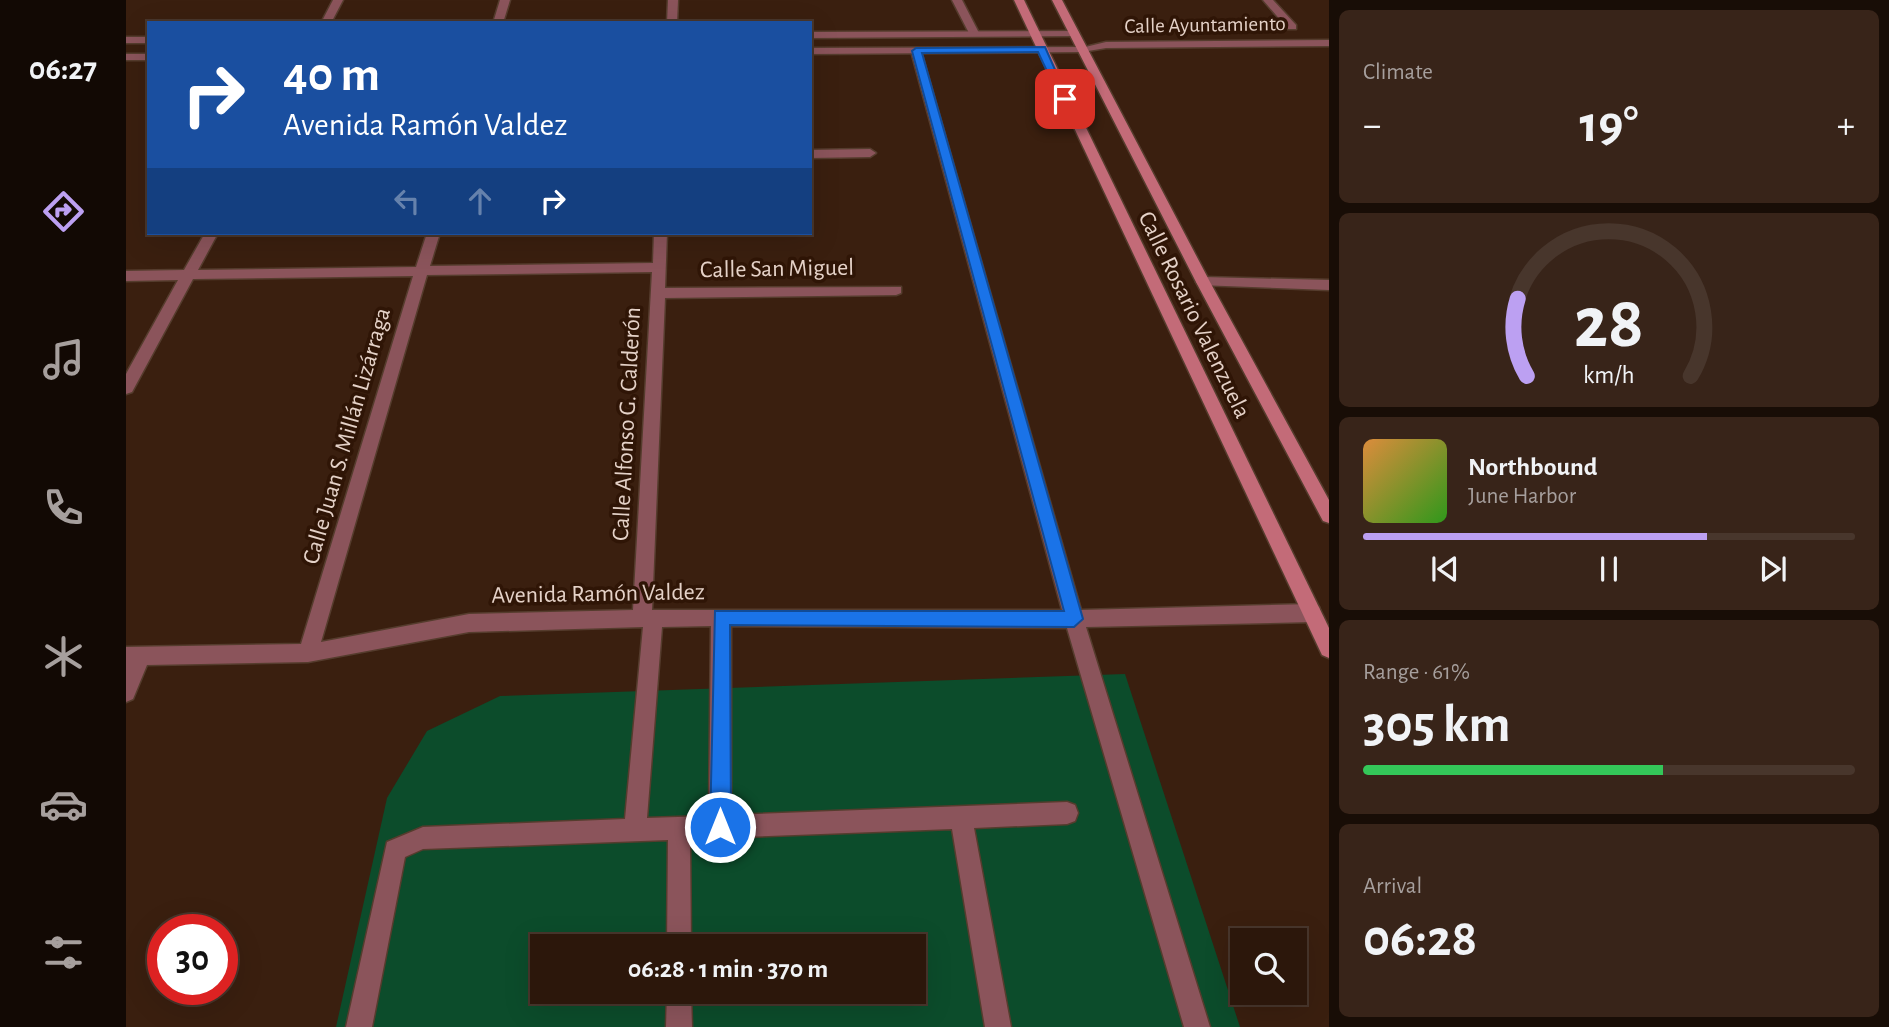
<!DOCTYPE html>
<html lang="en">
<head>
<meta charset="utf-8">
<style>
  body { margin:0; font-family:"Alegreya Sans",sans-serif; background:#382419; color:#f1f3f6; height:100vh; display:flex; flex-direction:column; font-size:26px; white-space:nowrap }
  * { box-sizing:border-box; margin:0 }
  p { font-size:23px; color:#a69f9d }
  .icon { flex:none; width:38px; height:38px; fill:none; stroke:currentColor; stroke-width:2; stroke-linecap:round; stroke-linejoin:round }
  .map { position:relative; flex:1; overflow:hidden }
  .details { display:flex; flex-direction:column; gap:10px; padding:10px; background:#180d06; width:560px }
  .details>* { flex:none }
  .top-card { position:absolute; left:21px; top:21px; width:665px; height:214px; border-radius:0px; box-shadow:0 7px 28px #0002,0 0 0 2px #48362c; background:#1a4fa0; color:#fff; overflow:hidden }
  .fabs { position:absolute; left:1104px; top:928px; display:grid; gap:14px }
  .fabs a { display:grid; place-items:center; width:77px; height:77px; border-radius:0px; background:#2c170b; box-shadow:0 7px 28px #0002,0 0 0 2px #48362c; font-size:35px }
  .speed { position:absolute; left:21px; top:914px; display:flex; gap:14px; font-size:35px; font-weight:700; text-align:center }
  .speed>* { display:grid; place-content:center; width:91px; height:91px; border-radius:50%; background:#2c170b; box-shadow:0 7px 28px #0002,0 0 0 2px #48362c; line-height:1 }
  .speed .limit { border:10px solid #d22; background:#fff; color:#111 }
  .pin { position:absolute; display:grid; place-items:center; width:60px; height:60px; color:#fff; margin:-30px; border-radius:14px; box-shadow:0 4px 10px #0006 }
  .me { position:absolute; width:77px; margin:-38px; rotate:0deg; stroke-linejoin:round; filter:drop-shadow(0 0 5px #0008) }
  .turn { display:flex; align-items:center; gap:24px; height:147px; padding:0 21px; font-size:32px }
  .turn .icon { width:91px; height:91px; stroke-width:2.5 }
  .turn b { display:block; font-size:49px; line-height:60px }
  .lanes { display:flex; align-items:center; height:66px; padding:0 21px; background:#0003; justify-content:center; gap:35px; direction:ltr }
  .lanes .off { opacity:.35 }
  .big { font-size:52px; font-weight:600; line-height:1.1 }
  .details .tile { flex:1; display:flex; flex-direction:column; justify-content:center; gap:10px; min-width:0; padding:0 24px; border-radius:10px; background:#382419 }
  .details .dial { align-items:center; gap:0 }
  .dial svg { height:182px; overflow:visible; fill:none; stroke:#48362c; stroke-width:7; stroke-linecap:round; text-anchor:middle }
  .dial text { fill:#f1f3f6; stroke:none }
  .song { display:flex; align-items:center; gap:21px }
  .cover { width:84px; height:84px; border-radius:10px; background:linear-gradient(135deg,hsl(30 70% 55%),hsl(110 70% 35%)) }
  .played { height:7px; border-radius:4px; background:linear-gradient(90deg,#bca0f2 70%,#48362c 70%) }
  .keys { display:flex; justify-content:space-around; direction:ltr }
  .heat { display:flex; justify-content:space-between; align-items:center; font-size:38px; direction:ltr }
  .charge { height:10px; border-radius:5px; background:linear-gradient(90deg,#34c759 61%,#48362c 0) }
  .trip { position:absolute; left:404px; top:934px; width:396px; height:70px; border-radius:0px; background:#2c170b; box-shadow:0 7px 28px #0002,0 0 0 2px #48362c; font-weight:600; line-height:70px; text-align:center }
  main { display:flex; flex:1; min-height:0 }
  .tabs { display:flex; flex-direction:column; width:126px; justify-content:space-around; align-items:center; background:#120904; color:#a69f9d }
  .tabs .icon { width:49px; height:49px }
  .tabs .selected { color:#bca0f2 }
  .tabs b { font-size:32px; color:#f1f3f6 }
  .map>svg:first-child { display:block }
  .green { fill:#0c4c2b; fill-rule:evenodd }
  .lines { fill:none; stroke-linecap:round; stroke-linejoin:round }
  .service-casing { stroke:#553c2d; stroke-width:3 }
  .minor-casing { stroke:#553c2d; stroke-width:3 }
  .tertiary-casing { stroke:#553c2d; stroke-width:3 }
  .secondary-casing { stroke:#553c2d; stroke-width:3 }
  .service { fill:#8b545b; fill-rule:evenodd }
  .minor { fill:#8b545b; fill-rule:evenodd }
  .tertiary { fill:#8b545b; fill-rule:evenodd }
  .secondary { fill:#c36b78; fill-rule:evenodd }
  .route { fill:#1a73e8; stroke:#114b97; stroke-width:2 }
  .labels { text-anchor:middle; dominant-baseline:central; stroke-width:7; stroke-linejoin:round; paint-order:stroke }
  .far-street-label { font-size:21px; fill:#e5d2c8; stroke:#2f1506 }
  .street-label { font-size:24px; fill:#e5d2c8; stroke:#2f1506 }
</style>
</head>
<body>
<main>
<nav class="tabs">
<b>06:27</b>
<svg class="icon selected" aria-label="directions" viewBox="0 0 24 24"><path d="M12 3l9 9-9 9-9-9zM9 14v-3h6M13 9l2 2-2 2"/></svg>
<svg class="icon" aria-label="music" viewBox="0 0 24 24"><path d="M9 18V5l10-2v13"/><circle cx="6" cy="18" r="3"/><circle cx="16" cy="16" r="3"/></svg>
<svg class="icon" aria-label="phone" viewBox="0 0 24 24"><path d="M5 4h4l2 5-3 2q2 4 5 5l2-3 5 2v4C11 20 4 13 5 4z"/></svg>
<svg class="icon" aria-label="climate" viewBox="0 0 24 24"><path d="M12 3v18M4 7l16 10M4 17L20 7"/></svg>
<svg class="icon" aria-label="car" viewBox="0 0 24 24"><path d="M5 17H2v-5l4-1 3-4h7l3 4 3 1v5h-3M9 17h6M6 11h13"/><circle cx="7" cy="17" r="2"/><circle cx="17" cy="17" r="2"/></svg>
<svg class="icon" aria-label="filters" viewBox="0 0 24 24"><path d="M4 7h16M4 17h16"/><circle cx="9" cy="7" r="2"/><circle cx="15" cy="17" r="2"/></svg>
</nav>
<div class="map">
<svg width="1203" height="1027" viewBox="0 0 1203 1027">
  <rect width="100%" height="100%" fill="#3a1f0f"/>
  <!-- green -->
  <path class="green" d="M 999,674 L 1114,1027 L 210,1027 L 261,798 L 301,731 L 374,696 ZM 416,947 L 788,947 L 788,992 L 416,992 Z"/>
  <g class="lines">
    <!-- service casing -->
    <g class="service-casing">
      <path id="service" d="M 826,0 L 836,0 L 853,33 L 852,35 L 844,35 Z"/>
    </g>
    <!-- minor casing -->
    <g class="minor-casing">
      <g id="minor">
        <path d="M 207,0 L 217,0 L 205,23 L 195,23 Z"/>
        <path d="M 374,0 L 384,0 L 377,23 L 367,23 Z"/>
        <path d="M 542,0 L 552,0 L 551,23 L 541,23 Z"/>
        <path d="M 1137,0 L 1147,0 L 1170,25 L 1170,29 L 1162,29 Z"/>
        <path d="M 1203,40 L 1203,46 L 980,48 L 956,52 L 951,49 L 980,42 Z"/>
        <path d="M 790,48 L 795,51 L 955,610 L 1186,604 L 1193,607 L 1195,613 L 1193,619 L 1186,622 L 960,627 L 1084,1027 L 1058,1027 L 941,628 L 605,626 L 605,815 L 941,802 L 949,805 L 952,813 L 949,821 L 941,824 L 848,828 L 885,1027 L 859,1027 L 826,829 L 564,839 L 565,947 L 541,947 L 542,840 L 297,849 L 279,857 L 246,1027 L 220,1027 L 261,842 L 297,827 L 499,819 L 517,627 L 343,632 L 182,662 L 21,665 L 7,699 L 0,702 L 0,647 L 175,644 L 287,276 L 67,279 L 6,392 L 0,394 L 0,374 L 52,280 L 0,281 L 0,271 L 58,270 L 79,233 L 92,233 L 72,270 L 290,267 L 301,233 L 314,233 L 304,266 L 527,263 L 528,233 L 541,233 L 539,288 L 775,287 L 775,293 L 770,295 L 539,298 L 526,610 L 936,610 L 785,51 ZM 526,272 L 507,610 L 343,614 L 195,642 L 301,275 ZM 585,626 L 583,816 L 521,818 L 536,627 Z"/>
        <path d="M 684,150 L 744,149 L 750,153 L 744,157 L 684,158 Z"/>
        <path d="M 1077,277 L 1203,280 L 1203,290 L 1072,285 L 1070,282 Z"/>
        <path d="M 541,992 L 565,992 L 566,1027 L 540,1027 Z"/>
      </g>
    </g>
    <!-- tertiary casing -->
    <g class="tertiary-casing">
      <g id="tertiary">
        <path d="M 952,31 L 953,33 L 948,36 L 684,38 L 684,32 Z"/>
        <rect x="0" y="37" width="23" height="6"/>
        <path d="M 960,47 L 960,51 L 956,52 L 684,54 L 684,48 Z"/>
        <rect x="0" y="54" width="23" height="6"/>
      </g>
    </g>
    <!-- secondary casing -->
    <g class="secondary-casing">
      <g id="secondary">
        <path d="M 888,0 L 898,0 L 1203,628 L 1203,658 L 1196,655 Z"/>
        <path d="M 926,0 L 936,0 L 1084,282 L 1203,500 L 1203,523 L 1197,521 L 1070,282 Z"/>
      </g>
    </g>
    <!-- service -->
    <use href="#service" class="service"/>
    <!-- minor -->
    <use href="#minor" class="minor"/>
    <!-- tertiary -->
    <use href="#tertiary" class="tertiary"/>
    <!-- secondary -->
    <use href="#secondary" class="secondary"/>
  </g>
  <!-- route -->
  <path class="route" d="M 919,47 L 943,101 L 934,99 L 912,52 L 796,53 L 957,619 L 948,627 L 604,625 L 605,827 L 602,834 L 594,837 L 587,834 L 584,827 L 589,611 L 938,611 L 786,51 L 790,48 Z"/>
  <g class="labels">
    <!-- far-street labels -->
    <g class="far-street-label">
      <text transform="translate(1079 25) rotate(-1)">Calle Ayuntamiento</text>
    </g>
    <!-- street labels -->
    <g class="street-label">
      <text transform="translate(651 269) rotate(-1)">Calle San Miguel</text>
      <text transform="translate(1068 315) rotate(64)">Calle Rosario Valenzuela</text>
      <text transform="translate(501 424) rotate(-87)">Calle Alfonso G. Calderón</text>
      <text transform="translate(221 436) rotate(-74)">Calle Juan S. Millán Lizárraga</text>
      <text transform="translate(472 594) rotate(-1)">Avenida Ramón Valdez</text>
    </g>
  </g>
</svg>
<div class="fabs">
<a><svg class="icon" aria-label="search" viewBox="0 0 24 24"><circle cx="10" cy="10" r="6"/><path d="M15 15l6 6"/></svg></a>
</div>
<div class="speed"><div class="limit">30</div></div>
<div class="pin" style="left:939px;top:99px;background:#d93025"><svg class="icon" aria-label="arrive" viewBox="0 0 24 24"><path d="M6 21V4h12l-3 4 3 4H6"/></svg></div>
<svg class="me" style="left:594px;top:827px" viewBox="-20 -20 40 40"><circle r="17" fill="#1a73e8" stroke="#fff" stroke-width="3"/><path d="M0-11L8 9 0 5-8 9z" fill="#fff"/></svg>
<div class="trip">06:28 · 1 min · 370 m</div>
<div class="top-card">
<div class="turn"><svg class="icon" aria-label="right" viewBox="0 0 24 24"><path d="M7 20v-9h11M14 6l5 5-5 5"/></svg><div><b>40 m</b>Avenida Ramón Valdez</div></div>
<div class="lanes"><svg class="icon off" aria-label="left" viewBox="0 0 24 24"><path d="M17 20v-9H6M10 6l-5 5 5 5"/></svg><svg class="icon off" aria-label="ahead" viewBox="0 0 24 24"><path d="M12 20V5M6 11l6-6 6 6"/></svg><svg class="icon" aria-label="right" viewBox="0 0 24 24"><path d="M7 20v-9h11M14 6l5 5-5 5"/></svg></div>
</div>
</div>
<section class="details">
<div class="tile"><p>Climate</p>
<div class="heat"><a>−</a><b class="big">19°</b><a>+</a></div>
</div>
<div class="tile dial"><svg viewBox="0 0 100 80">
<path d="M14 69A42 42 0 1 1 86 69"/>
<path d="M14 69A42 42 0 0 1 10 35" stroke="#bca0f2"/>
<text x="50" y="56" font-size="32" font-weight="700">28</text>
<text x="50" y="72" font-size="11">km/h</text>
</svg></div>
<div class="tile">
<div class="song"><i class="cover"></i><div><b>Northbound</b><p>June Harbor</p></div></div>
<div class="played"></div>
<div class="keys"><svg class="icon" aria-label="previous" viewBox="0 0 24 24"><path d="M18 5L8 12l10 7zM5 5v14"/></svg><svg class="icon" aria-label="pause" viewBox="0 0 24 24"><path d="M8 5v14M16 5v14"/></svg><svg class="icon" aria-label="next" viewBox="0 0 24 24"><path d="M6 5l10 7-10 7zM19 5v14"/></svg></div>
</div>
<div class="tile"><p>Range · 61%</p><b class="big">305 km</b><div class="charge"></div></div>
<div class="tile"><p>Arrival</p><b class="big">06:28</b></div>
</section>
</main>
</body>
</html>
